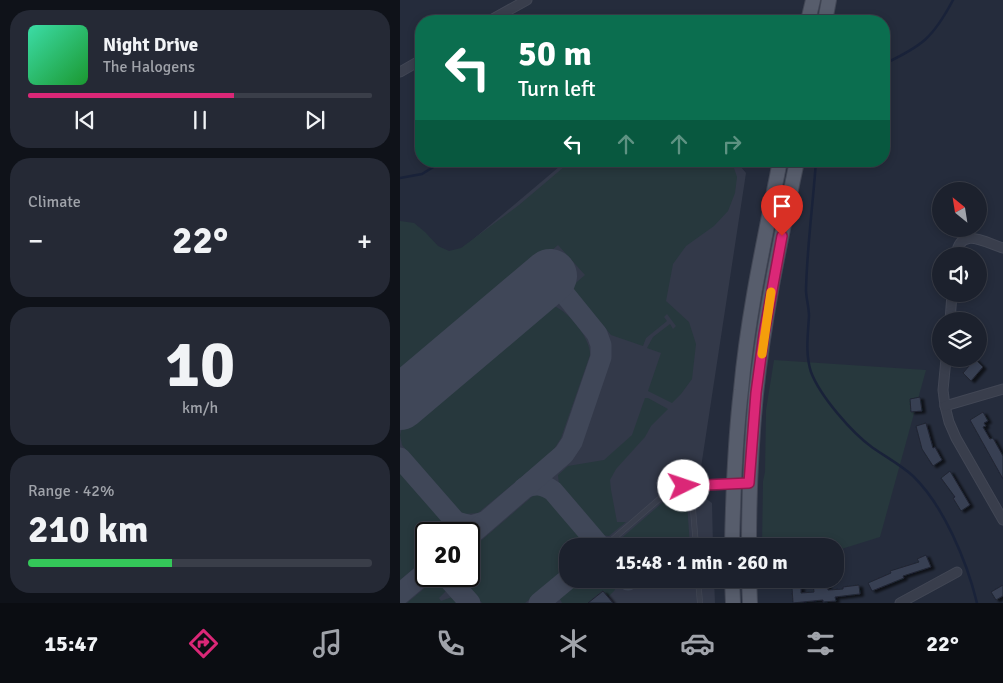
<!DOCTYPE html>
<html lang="en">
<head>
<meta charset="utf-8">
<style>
  body { margin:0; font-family:Signika,sans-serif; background:#252935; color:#f1f3f6; height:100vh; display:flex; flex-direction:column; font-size:19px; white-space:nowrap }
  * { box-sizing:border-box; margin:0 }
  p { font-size:16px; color:#a0a3aa }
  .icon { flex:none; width:28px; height:28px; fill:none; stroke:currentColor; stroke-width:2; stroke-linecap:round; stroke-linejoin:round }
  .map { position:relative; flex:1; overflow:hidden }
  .panel { display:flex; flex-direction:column; gap:10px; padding:10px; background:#0f1219; width:400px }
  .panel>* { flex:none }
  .banner { position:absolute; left:15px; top:15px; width:475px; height:152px; border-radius:20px; box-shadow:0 2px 8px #0003,0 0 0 1px #3a3e49; background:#0b6e4f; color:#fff; overflow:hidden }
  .needle { width:32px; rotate:330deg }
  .buttons { position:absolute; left:532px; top:182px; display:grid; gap:10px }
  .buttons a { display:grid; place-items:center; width:55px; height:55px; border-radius:50%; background:#1c212d; box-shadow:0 2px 8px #0003,0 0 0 1px #3a3e49; font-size:25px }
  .speed { position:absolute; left:15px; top:522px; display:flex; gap:10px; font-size:25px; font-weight:700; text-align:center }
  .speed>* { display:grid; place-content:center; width:65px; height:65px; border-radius:50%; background:#1c212d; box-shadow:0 2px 8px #0003,0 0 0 1px #3a3e49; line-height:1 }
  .speed .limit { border:2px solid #111; border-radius:8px; background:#fff; color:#111 }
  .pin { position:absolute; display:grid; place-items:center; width:42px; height:42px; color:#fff; margin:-51px -21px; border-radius:50% 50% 50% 0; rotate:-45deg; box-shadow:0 0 5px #0007 }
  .pin .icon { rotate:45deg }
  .me { position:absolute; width:55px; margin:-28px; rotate:86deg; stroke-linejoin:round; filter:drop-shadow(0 0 4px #0008) }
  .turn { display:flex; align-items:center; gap:18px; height:105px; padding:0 20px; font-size:22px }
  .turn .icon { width:65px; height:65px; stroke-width:2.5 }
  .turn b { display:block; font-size:35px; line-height:42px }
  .lanes { display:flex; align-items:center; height:48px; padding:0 20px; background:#0003; justify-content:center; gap:25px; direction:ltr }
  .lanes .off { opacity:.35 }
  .big { font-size:38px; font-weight:700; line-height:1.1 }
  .panel .tile { flex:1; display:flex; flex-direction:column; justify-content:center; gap:8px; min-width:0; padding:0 18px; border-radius:20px; background:#252935 }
  .panel .dial { align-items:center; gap:0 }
  .dial b { font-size:65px; line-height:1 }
  .song { display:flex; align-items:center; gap:15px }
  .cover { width:60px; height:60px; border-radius:8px; background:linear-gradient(135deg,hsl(160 70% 55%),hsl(130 70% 35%)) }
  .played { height:5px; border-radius:2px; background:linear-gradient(90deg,#db2777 60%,#3a3e49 60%) }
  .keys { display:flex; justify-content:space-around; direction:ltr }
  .heat { display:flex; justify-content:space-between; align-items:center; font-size:28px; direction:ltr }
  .charge { height:8px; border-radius:4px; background:linear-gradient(90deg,#34c759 42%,#3a3e49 0) }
  .trip { position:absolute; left:159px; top:538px; width:285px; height:50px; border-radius:20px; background:#1c212d; box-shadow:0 2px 8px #0003,0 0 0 1px #3a3e49; font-weight:700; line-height:50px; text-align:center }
  .menu { display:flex; height:80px; justify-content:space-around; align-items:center; background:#0b0d12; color:#a0a3aa }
  .menu .icon { width:35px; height:35px }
  .menu .selected { color:#db2777 }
  .menu b { font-size:22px; color:#f1f3f6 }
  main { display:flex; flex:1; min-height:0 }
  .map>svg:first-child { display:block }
  .airport { fill:#333949; fill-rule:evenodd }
  .green { fill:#27383d }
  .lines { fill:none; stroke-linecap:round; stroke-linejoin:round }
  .stream { stroke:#192239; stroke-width:2.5 }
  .taxiway { stroke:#404758; stroke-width:21 }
  .runway { stroke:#404758; stroke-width:54 }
  .building { fill:#383f52; stroke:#202533; filter:url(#shadow) }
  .service-casing { stroke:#424755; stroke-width:6 }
  .minor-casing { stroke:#424755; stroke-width:11 }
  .primary-casing { stroke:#424755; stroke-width:16 }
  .service { stroke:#393e4c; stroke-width:4.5 }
  .minor { stroke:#393e4c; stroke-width:9 }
  .primary { stroke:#575d6c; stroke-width:14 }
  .route-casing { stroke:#8e194d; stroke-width:12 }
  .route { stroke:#db2777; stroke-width:9 }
  .slow { stroke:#f59e0b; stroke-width:9 }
</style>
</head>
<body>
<main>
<section class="panel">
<div class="tile">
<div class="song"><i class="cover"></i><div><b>Night Drive</b><p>The Halogens</p></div></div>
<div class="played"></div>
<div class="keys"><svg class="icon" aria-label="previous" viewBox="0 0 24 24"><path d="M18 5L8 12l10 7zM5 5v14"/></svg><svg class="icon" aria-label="pause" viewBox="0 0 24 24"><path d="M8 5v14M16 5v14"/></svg><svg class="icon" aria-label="next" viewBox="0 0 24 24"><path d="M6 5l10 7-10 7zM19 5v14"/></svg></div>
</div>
<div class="tile"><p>Climate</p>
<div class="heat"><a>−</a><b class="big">22°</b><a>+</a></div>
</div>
<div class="tile dial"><b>10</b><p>km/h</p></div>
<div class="tile"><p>Range · 42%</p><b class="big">210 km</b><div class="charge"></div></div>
</section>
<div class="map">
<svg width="603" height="603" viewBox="0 0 603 603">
  <defs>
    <filter id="shadow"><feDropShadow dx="3.5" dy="2" stdDeviation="1" flood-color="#0009"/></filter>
  </defs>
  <rect width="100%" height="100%" fill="#252c3c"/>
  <!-- airport -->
  <path class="airport" d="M 166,161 L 336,161 L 346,173 L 300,474 L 301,486 L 305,498 L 312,503 L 313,546 L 168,546 L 168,579 L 314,579 L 315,603 L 0,603 L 0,301 ZM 26,534 L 69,534 L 69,576 L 26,576 Z"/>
  <!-- green -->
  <g class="green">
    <path d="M 171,161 L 332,162 L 337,177 L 335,193 L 328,211 L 314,226 L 286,246 L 273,264 L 266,301 L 289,322 L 296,344 L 292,379 L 281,394 L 272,403 L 248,391 L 261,353 L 247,348 L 253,337 L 270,324 L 273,329 L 276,326 L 267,314 L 264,317 L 267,321 L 246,338 L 243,346 L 211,335 L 171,287 L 185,275 L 158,245 L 0,381 L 0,221 L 14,223 L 25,232 L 38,246 L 49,251 L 61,248 L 119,205 Z"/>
    <path d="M 150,305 C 167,308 191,339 190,355 L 161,438 L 153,451 L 78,513 L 65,514 L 58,511 L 2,445 L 0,435 L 2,428 L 145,306 Z"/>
    <path d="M 374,360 L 526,370 L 480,537 L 435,551 L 435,546 L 362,546 L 363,481 L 365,472 L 366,410 Z"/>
    <path d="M 245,398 L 248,398 L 268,409 L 251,426 L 245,437 L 216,469 L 210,480 L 211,490 L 217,522 L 226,522 L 209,536 L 202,535 L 159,485 L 158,475 L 168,466 L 204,460 L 232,435 Z"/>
    <path d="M 0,471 L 43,522 L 46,534 L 26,534 L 26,558 L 0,580 Z"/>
    <path d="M 140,494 L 146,497 L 185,543 L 185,546 L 168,546 L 167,567 L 125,603 L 82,603 L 59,576 L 69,576 L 69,551 L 134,495 Z"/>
    <path d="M 275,494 L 282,497 L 287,504 L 290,546 L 215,546 L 217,542 L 270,496 Z"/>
    <path d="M 181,579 L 215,579 L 217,586 L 214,591 L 208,597 L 202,591 L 188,603 L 162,603 L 159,597 Z"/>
    <path d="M 33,581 C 40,580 43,585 47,590 L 39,598 L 41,601 L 52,597 L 58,603 L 7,603 Z"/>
  </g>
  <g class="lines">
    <!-- stream -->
    <g class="stream">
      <path d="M 484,64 C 522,46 533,38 553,0"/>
      <path d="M 416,161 C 413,204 407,247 406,290 C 406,298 409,307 409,316 C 408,335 405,353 411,372 C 420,396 452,433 473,448 C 486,457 501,465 513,476 C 544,506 567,562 577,603"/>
      <path d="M 0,178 L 22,174 L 43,161"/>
    </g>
    <!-- taxiway -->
    <g class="taxiway">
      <path d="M 0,458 L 56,522 L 71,526 L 84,522"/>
      <path d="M 124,488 C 135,483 143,484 153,491 L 200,546"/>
      <path d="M 69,536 L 164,454 L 172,442 L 201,357 L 201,345 L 197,334 L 150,276"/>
      <path d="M 46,576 L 70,603"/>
      <path d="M 227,579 L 228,580"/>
      <path d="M 0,594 L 26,572"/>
      <path d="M 139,603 L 168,579"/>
    </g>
    <!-- runway -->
    <path class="runway" d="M 0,403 L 150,276"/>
  </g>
  <!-- building -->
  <g class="building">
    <path d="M 575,359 L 583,367 L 571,381 L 563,373 Z"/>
    <path d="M 520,397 L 522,411 L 511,412 L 510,399 Z"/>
    <path d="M 583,412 L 588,421 L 584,423 L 586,426 L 583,427 L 590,439 L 593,438 L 603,456 L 603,479 L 570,420 Z"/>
    <path d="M 526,423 L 533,448 L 535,447 L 542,460 L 533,466 L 522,449 L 516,426 Z"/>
    <path d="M 550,471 L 570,505 L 561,511 L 553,498 L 555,497 L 541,478 Z"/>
    <path d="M 526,555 L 531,567 L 503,576 L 504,578 L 472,591 L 468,583 L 491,573 L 490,571 L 519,562 L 517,559 Z"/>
    <path d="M 427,581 L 428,590 L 443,589 L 443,587 L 459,585 L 460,594 L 435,597 L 436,601 L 423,602 L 423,600 L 393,603 L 392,588 L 401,587 L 401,593 L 414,592 L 413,583 Z"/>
    <path d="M 603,585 L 603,596 L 596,600 L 591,592 Z"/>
    <path d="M 203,591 L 213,603 L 188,603 Z"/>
  </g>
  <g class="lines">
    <!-- service casing -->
    <g class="service-casing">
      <g id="service">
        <path d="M 291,485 L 296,546"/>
        <path d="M 205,546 L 265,494 C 289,480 320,484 347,483"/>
        <path d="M 298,579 L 300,603"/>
      </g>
    </g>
    <!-- minor casing -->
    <g class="minor-casing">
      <g id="minor">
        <path d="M 89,21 L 127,0"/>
        <path d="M 0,72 L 21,60"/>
        <path d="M 556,256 C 559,226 584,242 603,248"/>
        <path d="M 550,321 L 552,294"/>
        <path d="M 546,359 L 543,390 L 545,406 L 549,422 L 556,438 L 603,520"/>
        <path d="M 545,406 L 603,389"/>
        <path d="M 500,603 L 557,572"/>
      </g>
    </g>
    <!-- primary casing -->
    <g class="primary-casing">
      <g id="primary">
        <path d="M 408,21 L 413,0"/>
        <path d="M 425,21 L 429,0"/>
        <path d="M 332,546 C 333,494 335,442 341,390 C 348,313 365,237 380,161"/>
        <path d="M 349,546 C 349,495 351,445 356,394 C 364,316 381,238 397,161"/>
        <path d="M 332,579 L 333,603"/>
        <path d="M 349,579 L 350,603"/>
      </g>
    </g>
    <!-- service -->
    <use href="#service" class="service"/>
    <!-- minor -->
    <use href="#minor" class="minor"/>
    <!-- primary -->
    <use href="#primary" class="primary"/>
  </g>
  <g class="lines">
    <!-- route casing -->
    <g class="route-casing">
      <path id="route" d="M 284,486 L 349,483 L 356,393 L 364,334 L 382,236"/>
    </g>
    <!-- route -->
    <use href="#route" class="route"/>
    <!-- slow -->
    <path class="slow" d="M 362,354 L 371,292"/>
  </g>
</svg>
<div class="buttons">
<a><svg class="needle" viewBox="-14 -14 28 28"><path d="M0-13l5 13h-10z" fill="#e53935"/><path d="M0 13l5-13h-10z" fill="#a0a3aa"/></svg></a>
<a><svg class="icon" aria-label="sound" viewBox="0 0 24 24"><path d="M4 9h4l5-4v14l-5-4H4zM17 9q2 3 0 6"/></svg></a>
<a><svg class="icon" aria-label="layers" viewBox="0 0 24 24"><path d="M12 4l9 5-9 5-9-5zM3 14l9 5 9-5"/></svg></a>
</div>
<div class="speed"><div class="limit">20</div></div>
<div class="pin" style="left:382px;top:236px;background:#d93025"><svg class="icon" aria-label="arrive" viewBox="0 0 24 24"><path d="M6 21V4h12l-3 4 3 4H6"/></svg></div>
<svg class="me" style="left:284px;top:486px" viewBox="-20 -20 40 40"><circle r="19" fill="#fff"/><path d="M0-13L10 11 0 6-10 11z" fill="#db2777"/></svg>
<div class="trip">15:48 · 1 min · 260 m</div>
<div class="banner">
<div class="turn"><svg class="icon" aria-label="left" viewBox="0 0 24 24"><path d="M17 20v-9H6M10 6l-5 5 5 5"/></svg><div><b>50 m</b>Turn left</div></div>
<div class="lanes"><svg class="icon" aria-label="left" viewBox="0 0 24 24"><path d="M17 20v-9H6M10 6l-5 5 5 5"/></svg><svg class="icon off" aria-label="ahead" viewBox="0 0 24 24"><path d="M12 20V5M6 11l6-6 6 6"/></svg><svg class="icon off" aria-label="ahead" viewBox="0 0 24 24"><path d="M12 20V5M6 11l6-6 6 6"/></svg><svg class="icon off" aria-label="right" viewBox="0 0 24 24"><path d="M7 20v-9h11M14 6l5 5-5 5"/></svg></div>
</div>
</div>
</main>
<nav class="menu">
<b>15:47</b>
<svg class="icon selected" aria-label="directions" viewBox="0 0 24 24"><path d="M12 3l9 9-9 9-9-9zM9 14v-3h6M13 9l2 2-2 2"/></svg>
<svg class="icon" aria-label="music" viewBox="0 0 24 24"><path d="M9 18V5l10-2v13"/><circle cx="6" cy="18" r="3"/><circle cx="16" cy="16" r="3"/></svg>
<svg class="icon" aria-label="phone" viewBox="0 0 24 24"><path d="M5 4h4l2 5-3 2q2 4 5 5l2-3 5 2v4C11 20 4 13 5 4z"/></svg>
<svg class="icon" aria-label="climate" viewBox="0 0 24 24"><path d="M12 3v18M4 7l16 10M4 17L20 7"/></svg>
<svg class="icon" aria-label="car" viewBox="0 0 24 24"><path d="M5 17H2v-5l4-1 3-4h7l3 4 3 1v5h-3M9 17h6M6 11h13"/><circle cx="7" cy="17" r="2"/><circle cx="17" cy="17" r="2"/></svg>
<svg class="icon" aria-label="filters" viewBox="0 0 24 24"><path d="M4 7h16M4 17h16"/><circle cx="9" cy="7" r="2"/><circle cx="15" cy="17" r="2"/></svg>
<b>22°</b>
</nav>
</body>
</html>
